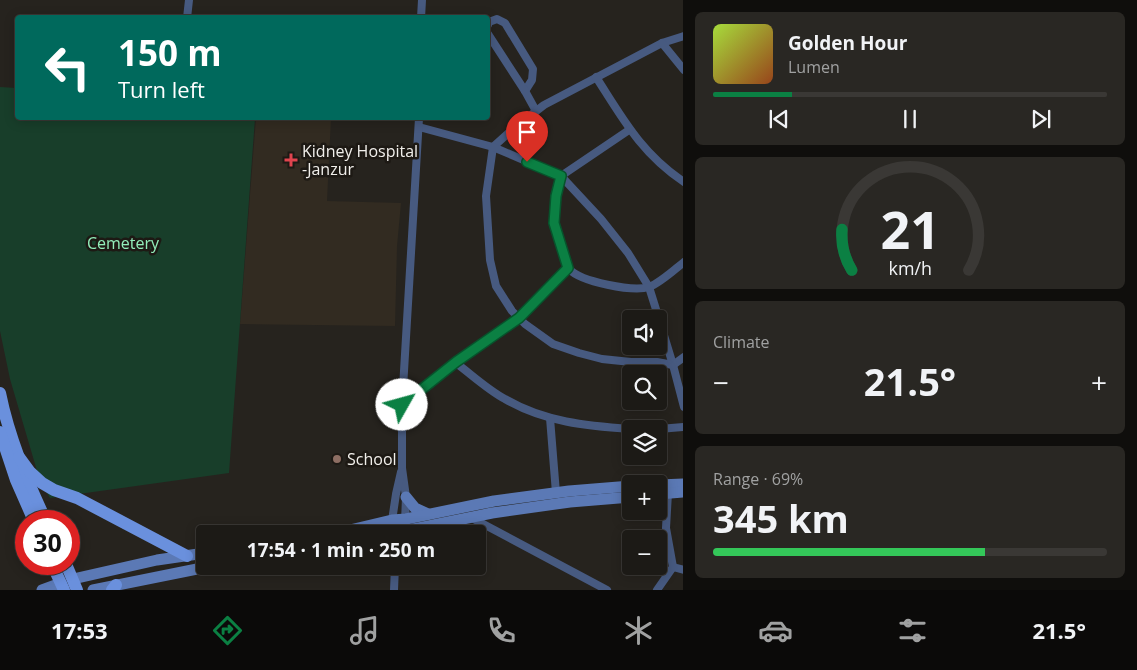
<!DOCTYPE html>
<html lang="en">
<head>
<meta charset="utf-8">
<style>
  body { margin:0; font-family:"Open Sans",sans-serif; background:#292723; color:#f1f3f6; height:100vh; display:flex; flex-direction:column; font-size:19px; white-space:nowrap }
  * { box-sizing:border-box; margin:0 }
  p { font-size:16px; color:#a0a1a1 }
  .icon { flex:none; width:28px; height:28px; fill:none; stroke:currentColor; stroke-width:2; stroke-linecap:round; stroke-linejoin:round }
  .map { position:relative; flex:1; overflow:hidden }
  .drawer { display:flex; flex-direction:column; gap:12px; padding:12px; background:#0f0e0c; width:454px }
  .drawer>* { flex:none }
  .top-card { position:absolute; left:15px; top:15px; width:475px; height:105px; border-radius:5px; box-shadow:0 2px 12px #0003,0 0 0 1px #3a3835; background:#00695c; color:#fff; overflow:hidden }
  .controls { position:absolute; left:622px; top:310px; display:grid; gap:10px }
  .controls a { display:grid; place-items:center; width:45px; height:45px; border-radius:5px; background:#1c1a16; box-shadow:0 2px 12px #0003,0 0 0 1px #3a3835; font-size:25px }
  .speed { position:absolute; left:15px; top:510px; display:flex; gap:10px; font-size:25px; font-weight:700; text-align:center }
  .speed>* { display:grid; place-content:center; width:65px; height:65px; border-radius:50%; background:#1c1a16; box-shadow:0 2px 12px #0003,0 0 0 1px #3a3835; line-height:1 }
  .speed .limit { border:8px solid #d22; background:#fff; color:#111 }
  .pin { position:absolute; display:grid; place-items:center; width:42px; height:42px; color:#fff; margin:-51px -21px; border-radius:50% 50% 50% 0; rotate:-45deg; box-shadow:0 0 5px #0007 }
  .pin .icon { rotate:45deg }
  .me { position:absolute; width:55px; margin:-28px; rotate:52deg; stroke-linejoin:round; filter:drop-shadow(0 0 4px #0008) }
  .turn { display:flex; align-items:center; gap:18px; height:105px; padding:0 20px; font-size:22px }
  .turn .icon { width:65px; height:65px; stroke-width:2.5 }
  .turn b { display:block; font-size:35px; line-height:42px }
  .big { font-size:38px; font-weight:700; line-height:1.1 }
  .drawer .card { flex:1; display:flex; flex-direction:column; justify-content:center; gap:8px; min-width:0; padding:0 18px; border-radius:8px; background:#292723 }
  .drawer .dial { align-items:center; gap:0 }
  .dial svg { height:130px; overflow:visible; fill:none; stroke:#3a3835; stroke-width:7; stroke-linecap:round; text-anchor:middle }
  .dial text { fill:#f1f3f6; stroke:none }
  .song { display:flex; align-items:center; gap:15px }
  .cover { width:60px; height:60px; border-radius:8px; background:linear-gradient(135deg,hsl(80 70% 55%),hsl(20 70% 35%)) }
  .played { height:5px; border-radius:2px; background:linear-gradient(90deg,#0b8043 20%,#3a3835 20%) }
  .keys { display:flex; justify-content:space-around; direction:ltr }
  .heat { display:flex; justify-content:space-between; align-items:center; font-size:28px; direction:ltr }
  .charge { height:8px; border-radius:4px; background:linear-gradient(90deg,#34c759 69%,#3a3835 0) }
  .trip { position:absolute; left:196px; top:525px; width:290px; height:50px; border-radius:5px; background:#1c1a16; box-shadow:0 2px 12px #0003,0 0 0 1px #3a3835; font-weight:700; line-height:50px; text-align:center }
  .dock { display:flex; height:80px; justify-content:space-around; align-items:center; background:#0b0a09; color:#a0a1a1 }
  .dock .icon { width:35px; height:35px }
  .dock .current { color:#0b8043 }
  .dock b { font-size:22px; color:#f1f3f6 }
  main { display:flex; flex:1; min-height:0 }
  .map>svg:first-child { display:block }
  .built { fill:#322b21 }
  .green { fill:#183e2a }
  .lines { fill:none; stroke-linecap:round; stroke-linejoin:round }
  .street { stroke:#475a80; stroke-width:8 }
  .secondary { stroke:#5b79b5; stroke-width:11 }
  .primary { stroke:#6a90dd; stroke-width:12 }
  .route-casing { stroke:#07532c; stroke-width:12 }
  .route { stroke:#0b8043; stroke-width:9 }
  .health-dot { fill:#e0444e; stroke:#1d1914; stroke-width:2 }
  .education-dot { fill:#8d6e63; stroke:#1d1914; stroke-width:2 }
  .labels { text-anchor:middle; dominant-baseline:central; stroke-width:5; stroke-linejoin:round; paint-order:stroke }
  .poi-label { font-size:16px; fill:#f1efeb; stroke:#1d1914; text-anchor:start }
  .park-label { font-size:16px; fill:#92eeba; stroke:#1d1914 }
</style>
</head>
<body>
<main>
<div class="map">
<svg width="684" height="590" viewBox="0 0 684 590">
  <rect width="100%" height="100%" fill="#26231e"/>
  <!-- built -->
  <path class="built" d="M 256,118 L 331,118 L 327,201 L 401,203 L 397,246 L 395,326 L 240,324 Z"/>
  <!-- green -->
  <path class="green" d="M 0,87 L 17,88 L 18,118 L 255,118 L 229,473 L 50,498 L 40,481 L 10,379 L 0,331 Z"/>
  <g class="lines">
    <!-- street -->
    <g class="street">
      <path d="M 187,18 L 189,0"/>
      <path d="M 421,18 L 422,0"/>
      <path d="M 488,25 L 489,22 L 497,19 L 505,23 L 533,69 L 532,80 L 525,91"/>
      <path d="M 488,34 L 525,91 L 536,111"/>
      <path d="M 684,36 L 662,43 L 544,105 L 513,129 L 493,147 L 486,196 L 490,260 L 496,286 L 512,311 L 525,324 L 553,344 L 579,353 L 602,359 L 631,362 L 657,362 L 673,365 L 684,357"/>
      <path d="M 662,43 L 684,70"/>
      <path d="M 596,77 C 623,119 641,153 684,182"/>
      <path d="M 419,127 L 493,147 L 561,176 L 601,219 L 628,253 L 649,287 L 659,319"/>
      <path d="M 629,130 L 561,176 C 554,208 552,224 563,255 C 564,259 566,266 569,269 C 581,282 633,292 649,287 C 660,283 674,270 684,262"/>
      <path d="M 659,319 L 673,365 L 684,407"/>
      <path d="M 456,363 C 472,375 488,390 505,399 C 544,422 587,426 631,429"/>
      <path d="M 402,405 L 456,363 L 519,318 L 567,268"/>
      <path d="M 550,418 L 556,493"/>
      <path d="M 659,429 L 684,427"/>
      <path d="M 470,517 L 607,590"/>
      <path d="M 405,522 L 406,497 L 402,468 L 402,405 L 419,118"/>
      <path d="M 390,534 L 396,494 L 401,472"/>
      <path d="M 673,567 L 684,570"/>
      <path d="M 394,590 L 395,566"/>
      <path d="M 657,590 L 673,567 L 666,528 L 668,493"/>
    </g>
    <!-- secondary -->
    <g class="secondary">
      <path d="M 659,485 L 684,484"/>
      <path d="M 659,494 L 684,492"/>
      <path d="M 406,497 L 415,508 L 428,514"/>
      <path d="M 333,534 L 392,520 L 406,519 L 494,501 L 569,491 L 631,486"/>
      <path d="M 389,534 L 492,513 L 570,502 L 631,497"/>
      <path d="M 73,579 L 157,560 L 205,553"/>
      <path d="M 42,590 L 61,583"/>
      <path d="M 93,590 L 212,566"/>
    </g>
    <!-- primary -->
    <g class="primary">
      <path d="M 0,393 C 9,438 27,480 46,521"/>
      <path d="M 0,432 L 16,480 L 34,521"/>
      <path d="M 19,457 L 30,472 L 42,483 L 54,490 L 77,498 L 187,556"/>
      <path d="M 52,564 L 64,590"/>
      <path d="M 66,564 L 77,590"/>
      <path d="M 112,590 L 116,585"/>
    </g>
  </g>
  <g class="lines">
    <!-- route casing -->
    <g class="route-casing">
      <path id="route" d="M 402,405 L 456,362 L 519,318 L 568,268 L 554,223 L 556,196 L 561,176 L 527,162"/>
    </g>
    <!-- route -->
    <use href="#route" class="route"/>
  </g>
  <!-- markers -->
  <path class="health-dot" d="M288.5 152.5h5v5h5v5h-5v5h-5v-5h-5v-5h5z"/>
  <circle class="education-dot" cx="337" cy="459" r="5"/>
  <g class="labels">
    <!-- poi labels -->
    <g class="poi-label">
      <text x="302" y="151">Kidney Hospital<tspan x="302" dy="18">-Janzur</tspan></text>
      <text x="347" y="459">School</text>
    </g>
    <!-- park labels -->
    <g class="park-label">
      <text x="123" y="243">Cemetery</text>
    </g>
  </g>
</svg>
<div class="controls">
<a><svg class="icon" aria-label="sound" viewBox="0 0 24 24"><path d="M4 9h4l5-4v14l-5-4H4zM17 9q2 3 0 6"/></svg></a>
<a><svg class="icon" aria-label="search" viewBox="0 0 24 24"><circle cx="10" cy="10" r="6"/><path d="M15 15l6 6"/></svg></a>
<a><svg class="icon" aria-label="layers" viewBox="0 0 24 24"><path d="M12 4l9 5-9 5-9-5zM3 14l9 5 9-5"/></svg></a>
<a>+</a>
<a>−</a>
</div>
<div class="speed"><div class="limit">30</div></div>
<div class="pin" style="left:527px;top:162px;background:#d93025"><svg class="icon" aria-label="arrive" viewBox="0 0 24 24"><path d="M6 21V4h12l-3 4 3 4H6"/></svg></div>
<svg class="me" style="left:402px;top:405px" viewBox="-20 -20 40 40"><circle r="19" fill="#fff"/><path d="M0-13L10 11 0 6-10 11z" fill="#0b8043"/></svg>
<div class="trip">17:54 · 1 min · 250 m</div>
<div class="top-card">
<div class="turn"><svg class="icon" aria-label="left" viewBox="0 0 24 24"><path d="M17 20v-9H6M10 6l-5 5 5 5"/></svg><div><b>150 m</b>Turn left</div></div>
</div>
</div>
<section class="drawer">
<div class="card">
<div class="song"><i class="cover"></i><div><b>Golden Hour</b><p>Lumen</p></div></div>
<div class="played"></div>
<div class="keys"><svg class="icon" aria-label="previous" viewBox="0 0 24 24"><path d="M18 5L8 12l10 7zM5 5v14"/></svg><svg class="icon" aria-label="pause" viewBox="0 0 24 24"><path d="M8 5v14M16 5v14"/></svg><svg class="icon" aria-label="next" viewBox="0 0 24 24"><path d="M6 5l10 7-10 7zM19 5v14"/></svg></div>
</div>
<div class="card dial"><svg viewBox="0 0 100 80">
<path d="M14 69A42 42 0 1 1 86 69"/>
<path d="M14 69A42 42 0 0 1 8 44" stroke="#0b8043"/>
<text x="50" y="56" font-size="32" font-weight="700">21</text>
<text x="50" y="72" font-size="11">km/h</text>
</svg></div>
<div class="card"><p>Climate</p>
<div class="heat"><a>−</a><b class="big">21.5°</b><a>+</a></div>
</div>
<div class="card"><p>Range · 69%</p><b class="big">345 km</b><div class="charge"></div></div>
</section>
</main>
<nav class="dock">
<b>17:53</b>
<svg class="icon current" aria-label="directions" viewBox="0 0 24 24"><path d="M12 3l9 9-9 9-9-9zM9 14v-3h6M13 9l2 2-2 2"/></svg>
<svg class="icon" aria-label="music" viewBox="0 0 24 24"><path d="M9 18V5l10-2v13"/><circle cx="6" cy="18" r="3"/><circle cx="16" cy="16" r="3"/></svg>
<svg class="icon" aria-label="phone" viewBox="0 0 24 24"><path d="M5 4h4l2 5-3 2q2 4 5 5l2-3 5 2v4C11 20 4 13 5 4z"/></svg>
<svg class="icon" aria-label="climate" viewBox="0 0 24 24"><path d="M12 3v18M4 7l16 10M4 17L20 7"/></svg>
<svg class="icon" aria-label="car" viewBox="0 0 24 24"><path d="M5 17H2v-5l4-1 3-4h7l3 4 3 1v5h-3M9 17h6M6 11h13"/><circle cx="7" cy="17" r="2"/><circle cx="17" cy="17" r="2"/></svg>
<svg class="icon" aria-label="filters" viewBox="0 0 24 24"><path d="M4 7h16M4 17h16"/><circle cx="9" cy="7" r="2"/><circle cx="15" cy="17" r="2"/></svg>
<b>21.5°</b>
</nav>
</body>
</html>
